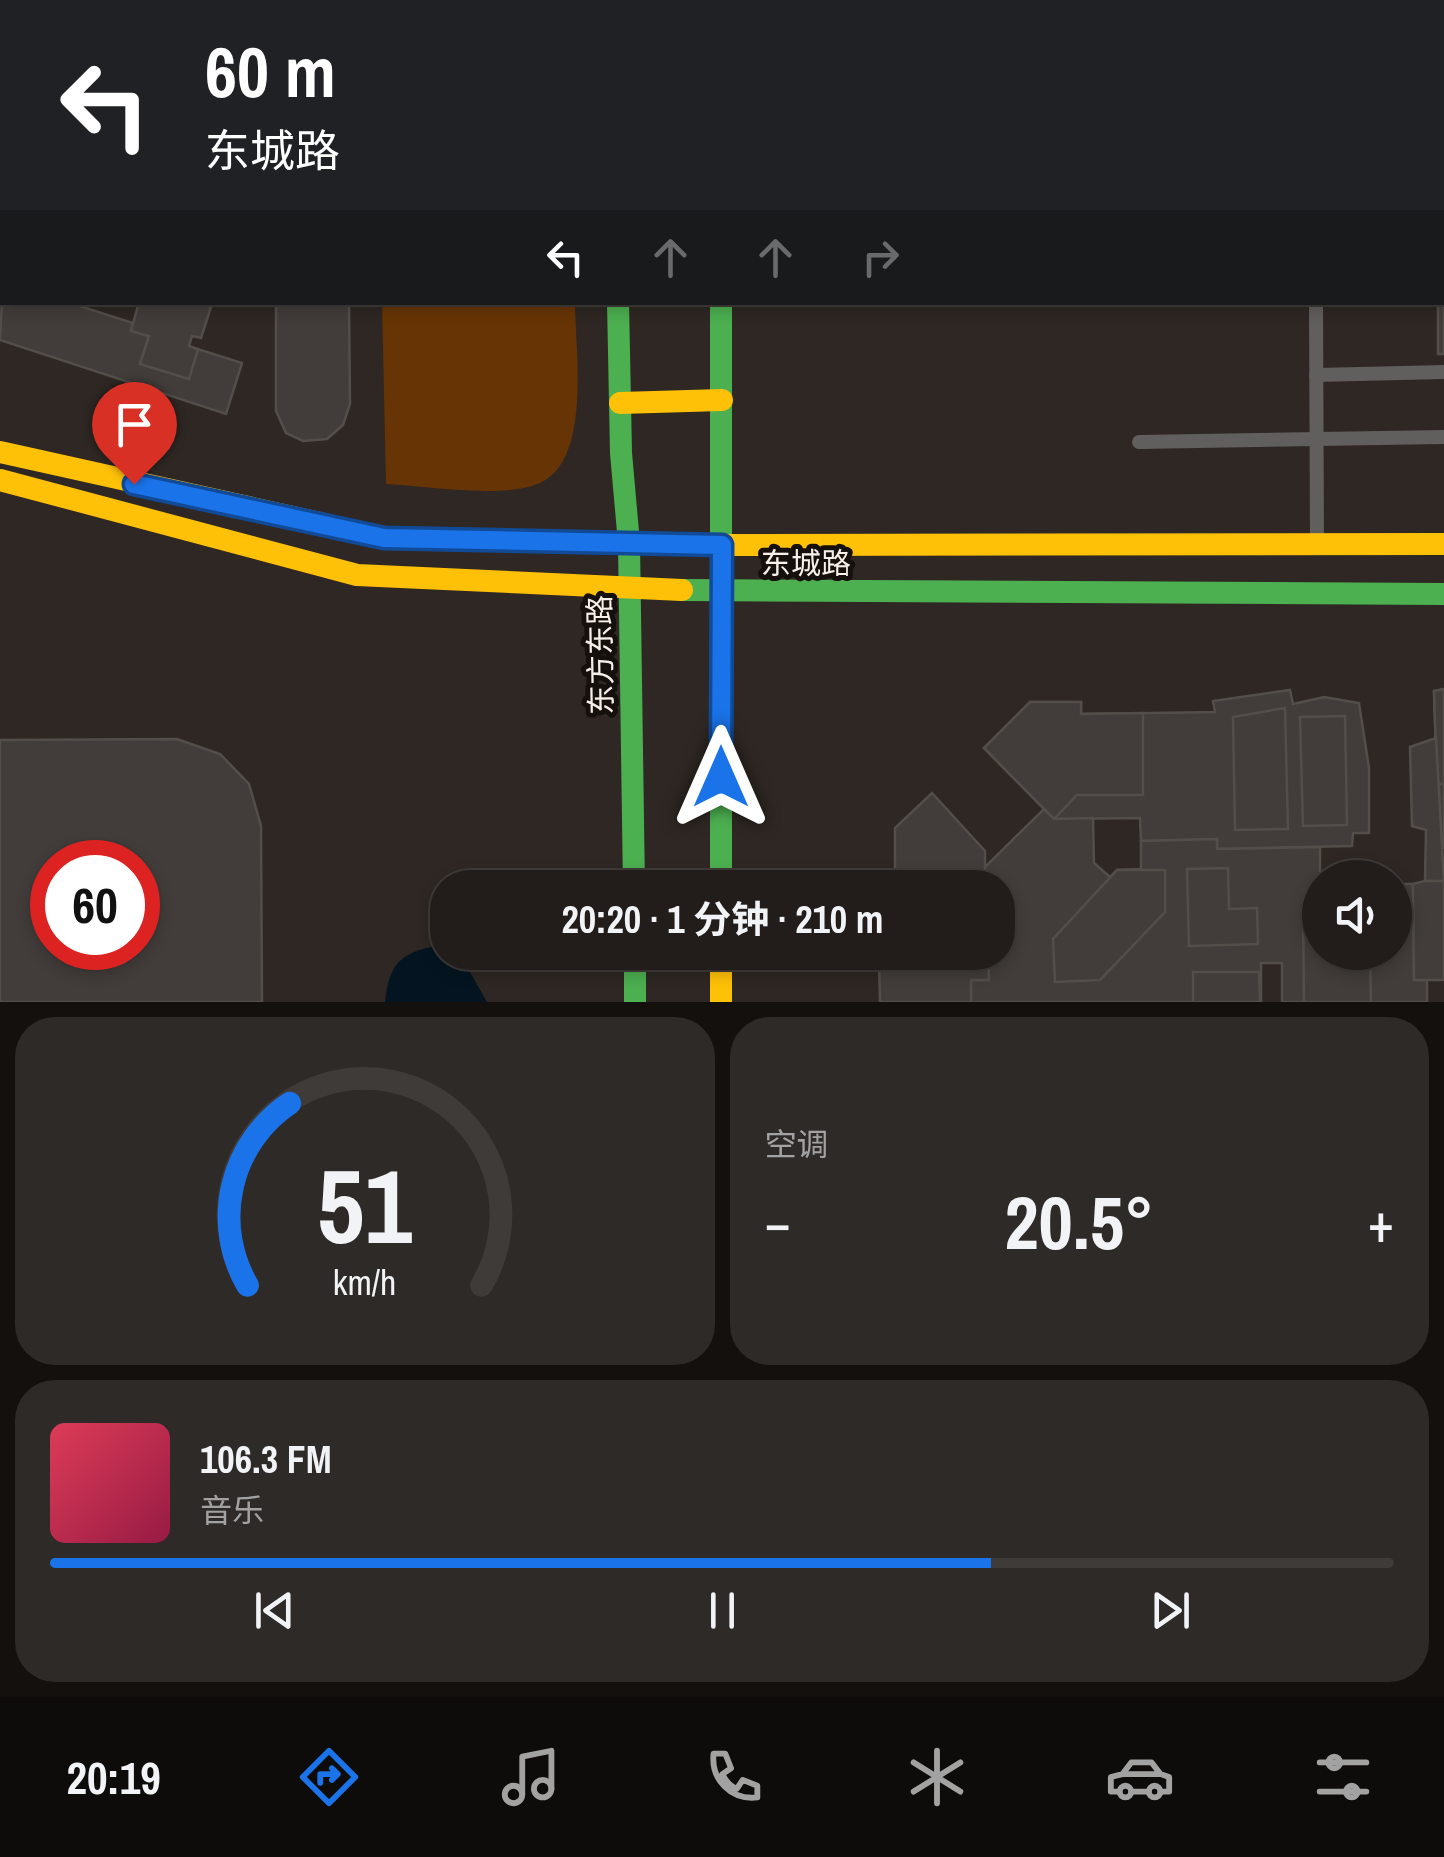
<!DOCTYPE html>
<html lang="zh">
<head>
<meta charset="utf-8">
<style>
  body { margin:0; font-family:"Archivo Narrow","Noto Sans SC",sans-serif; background:#2e2a27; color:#f1f3f6; height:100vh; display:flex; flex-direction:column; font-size:38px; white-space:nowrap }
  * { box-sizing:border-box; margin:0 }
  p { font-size:32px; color:#a2a2a2 }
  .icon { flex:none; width:55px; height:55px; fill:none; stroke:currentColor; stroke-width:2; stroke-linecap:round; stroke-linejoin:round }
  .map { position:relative; height:1002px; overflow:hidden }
  .sheet { display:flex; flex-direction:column; gap:15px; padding:15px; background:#13100e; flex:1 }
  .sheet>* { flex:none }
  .banner { position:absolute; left:0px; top:0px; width:1445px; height:305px; box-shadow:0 5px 15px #0003,0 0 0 2px #3f3b39; background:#202124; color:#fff; overflow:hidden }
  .fabs { position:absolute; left:1302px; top:860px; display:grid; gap:20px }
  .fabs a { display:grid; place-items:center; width:110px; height:110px; border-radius:50%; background:#221d1a; box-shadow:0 5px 15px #0003,0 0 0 2px #3f3b39; font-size:50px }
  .speed { position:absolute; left:30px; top:840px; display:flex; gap:20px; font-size:50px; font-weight:700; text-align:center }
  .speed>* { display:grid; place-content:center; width:130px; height:130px; border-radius:50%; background:#221d1a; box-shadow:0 5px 15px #0003,0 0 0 2px #3f3b39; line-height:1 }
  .speed .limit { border:15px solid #d22; background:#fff; color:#111 }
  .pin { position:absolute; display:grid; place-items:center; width:85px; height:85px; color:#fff; margin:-102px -42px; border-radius:50% 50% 50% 0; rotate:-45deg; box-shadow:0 0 10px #0007 }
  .pin .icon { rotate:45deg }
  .me { position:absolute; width:110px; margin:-55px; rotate:0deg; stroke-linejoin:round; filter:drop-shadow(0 0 8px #0008) }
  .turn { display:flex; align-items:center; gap:35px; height:210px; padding:0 40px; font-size:45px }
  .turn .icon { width:130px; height:130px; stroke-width:2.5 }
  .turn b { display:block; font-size:70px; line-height:85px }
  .lanes { display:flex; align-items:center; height:95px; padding:0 40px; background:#0003; justify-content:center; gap:50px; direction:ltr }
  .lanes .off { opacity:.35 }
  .big { font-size:75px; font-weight:700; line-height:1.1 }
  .sheet .widget { flex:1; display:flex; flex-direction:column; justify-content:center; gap:15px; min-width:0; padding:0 35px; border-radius:40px; background:#2e2a27 }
  .sheet .dial { align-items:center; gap:0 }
  .dial svg { height:260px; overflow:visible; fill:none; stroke:#3f3b39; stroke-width:7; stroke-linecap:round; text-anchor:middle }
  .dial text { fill:#f1f3f6; stroke:none }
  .song { display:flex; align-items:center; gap:30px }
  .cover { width:120px; height:120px; border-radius:15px; background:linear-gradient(135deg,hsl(350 70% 55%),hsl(340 70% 35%)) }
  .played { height:10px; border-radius:5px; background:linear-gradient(90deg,#1a73e8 70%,#3f3b39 70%) }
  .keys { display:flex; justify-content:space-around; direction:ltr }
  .heat { display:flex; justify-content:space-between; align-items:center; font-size:55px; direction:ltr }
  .sheet .tiles { flex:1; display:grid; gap:15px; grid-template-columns:1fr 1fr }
  .widget:last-child { grid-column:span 2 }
  .trip { position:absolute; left:430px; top:870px; width:585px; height:100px; border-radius:40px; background:#221d1a; box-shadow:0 5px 15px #0003,0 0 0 2px #3f3b39; font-weight:700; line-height:100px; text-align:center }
  .tab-bar { display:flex; height:160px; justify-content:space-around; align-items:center; background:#0e0c0a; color:#a2a2a2 }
  .tab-bar .icon { width:70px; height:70px }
  .tab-bar .active { color:#1a73e8 }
  .tab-bar b { font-size:45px; color:#f1f3f6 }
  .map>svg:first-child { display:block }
  .green { fill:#673505 }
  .water { fill:#041521 }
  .building { fill:#423d3a; stroke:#534e4a; stroke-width:2.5; fill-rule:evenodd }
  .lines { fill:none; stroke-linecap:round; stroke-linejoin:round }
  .lane { stroke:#615e5e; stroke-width:14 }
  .fast { stroke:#4caf50; stroke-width:22 }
  .slow { stroke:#ffc107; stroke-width:22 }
  .jam { stroke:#c62828; stroke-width:22 }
  .route-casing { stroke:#114b97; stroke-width:25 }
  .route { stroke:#1a73e8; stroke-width:18 }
  .labels { text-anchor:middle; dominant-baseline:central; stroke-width:10; stroke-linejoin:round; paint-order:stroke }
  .street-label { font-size:30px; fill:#f7f0ea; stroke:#16100d }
</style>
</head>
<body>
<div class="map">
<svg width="1444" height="1002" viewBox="0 0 1444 1002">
  <rect width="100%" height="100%" fill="#2e2723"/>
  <!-- green -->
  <g class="green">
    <rect x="374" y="0" width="196" height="2"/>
    <path d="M 382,303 L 575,303 C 575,349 592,460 540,483 C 505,499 426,486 386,484 Z"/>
  </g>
  <!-- water -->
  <path class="water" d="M 436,946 L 462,958 L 487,1002 L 385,1002 C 389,965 399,953 436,946 Z"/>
  <!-- building -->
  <g class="building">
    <path d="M 60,0 L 123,0 L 60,2 Z"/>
    <rect x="1361" y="0" width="74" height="2"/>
    <path d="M 1435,0 L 1444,0 L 1444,354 L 1438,354 L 1438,302 L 1442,302 L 1442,2 Z"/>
    <path d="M 0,189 L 2,190 L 0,278 Z"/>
    <path d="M 2,300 L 67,302 L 133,323 L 131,331 L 149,336 L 140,364 L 189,379 L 198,349 L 242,363 L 226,414 L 0,340 Z"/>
    <path d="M 139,302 L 201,302 L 211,307 L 201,338 L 192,336 L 189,346 L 198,349 L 189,379 L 140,364 L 149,336 L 131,331 Z"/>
    <path d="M 276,302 L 349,302 L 350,404 L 343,425 L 327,439 L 303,441 L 286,433 L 276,411 Z"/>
    <path d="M 1444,689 L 1444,848 L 1439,848 L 1434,691 Z"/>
    <path d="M 1444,689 L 1444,784 L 1437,784 L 1434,691 Z"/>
    <path d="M 1290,690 L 1293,704 L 1324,697 L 1359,703 L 1369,768 L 1369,833 L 1353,833 L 1352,846 L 1217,849 L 1217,839 L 1141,841 L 1140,818 L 1054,819 L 984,748 L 1030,702 L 1081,702 L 1081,714 L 1215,712 L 1213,701 Z"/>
    <path d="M 1030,702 L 1081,702 L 1081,714 L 1143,713 L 1143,795 L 1077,795 L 1054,819 L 984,748 Z"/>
    <path d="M 1285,708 L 1288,829 L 1235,830 L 1233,717 Z"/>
    <path d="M 1345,716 L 1347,825 L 1303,826 L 1300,717 Z"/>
    <path d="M 1436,738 L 1444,881 L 1425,881 L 1426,830 L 1412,826 L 1410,747 Z"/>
    <path d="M 177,739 L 220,754 L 249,784 L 261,826 L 262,1002 L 0,1002 L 0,740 ZM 52,862 L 138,862 L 138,948 L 52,948 Z"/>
    <path d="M 932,793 L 985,851 L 985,888 L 881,888 L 881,878 L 895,878 L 895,828 Z"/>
    <path d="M 1044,809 L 1054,819 L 1093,818 L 1094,863 L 1110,877 L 1117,870 L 1141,869 L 1141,841 L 1217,839 L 1217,849 L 1320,847 L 1320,952 L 1395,952 L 1395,884 L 1413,884 L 1414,980 L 1427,980 L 1427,1002 L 1282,1002 L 1282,963 L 1261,963 L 1261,1002 L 971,1002 L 971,980 L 989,980 L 988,957 L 881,959 L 881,952 L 998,952 L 998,888 L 985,888 L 985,867 Z"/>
    <path d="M 1228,868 L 1229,909 L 1257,908 L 1258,944 L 1189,946 L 1187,869 Z"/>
    <path d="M 1117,870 L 1165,870 L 1165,912 L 1100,980 L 1055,982 L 1053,939 Z"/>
    <path d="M 1425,881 L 1444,881 L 1444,980 L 1414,980 L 1413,884 Z"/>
    <path d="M 1320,914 L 1320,952 L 1370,952 L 1371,1002 L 1304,1002 L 1303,915 Z"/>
    <path d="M 988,957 L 989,980 L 971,980 L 971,1002 L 880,1002 L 879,959 Z"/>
    <path d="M 1193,972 L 1259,972 L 1260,1002 L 1193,1002 Z"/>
  </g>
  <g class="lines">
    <!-- lane -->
    <g class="lane">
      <path d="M 244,0 L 244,2"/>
      <path d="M 1314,0 L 1314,2"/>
      <path d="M 1388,0 L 1388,2"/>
      <path d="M 0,149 L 2,150"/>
      <path d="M 1316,302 L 1317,544"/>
      <path d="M 1316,375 L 1444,372"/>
      <path d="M 1139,442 L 1444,437"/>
    </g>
    <!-- fast -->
    <g class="fast">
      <path d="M 613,0 L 613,2"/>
      <path d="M 718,0 L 718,2"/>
      <path d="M 618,302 L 621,453 L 629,543 L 634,888"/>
      <path d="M 721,302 L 721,888"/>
      <path d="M 682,590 L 1444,594"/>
      <path d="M 635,952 L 635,1002"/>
    </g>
    <!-- slow -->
    <g class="slow">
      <path d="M 620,403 L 722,400"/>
      <path d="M 0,452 L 324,524"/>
      <path d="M 0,480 L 357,575 L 682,590"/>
      <path d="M 708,545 L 1444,544"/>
      <path d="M 721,952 L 721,1002"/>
    </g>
    <!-- jam -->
    <path class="jam" d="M 324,524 L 384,538 L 708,545"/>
  </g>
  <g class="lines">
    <!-- route casing -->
    <g class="route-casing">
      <path id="route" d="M 134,484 L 384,538 L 722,545 L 721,777"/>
    </g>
    <!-- route -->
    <use href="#route" class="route"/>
  </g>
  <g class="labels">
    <!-- street labels -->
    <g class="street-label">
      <text x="806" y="563">东城路</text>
      <text transform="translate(600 655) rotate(-91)">东方东路</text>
    </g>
  </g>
</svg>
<div class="fabs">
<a><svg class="icon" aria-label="sound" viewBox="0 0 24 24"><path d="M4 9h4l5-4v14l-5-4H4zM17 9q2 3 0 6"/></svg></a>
</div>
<div class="speed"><div class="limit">60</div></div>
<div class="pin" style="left:134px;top:484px;background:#d93025"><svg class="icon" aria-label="arrive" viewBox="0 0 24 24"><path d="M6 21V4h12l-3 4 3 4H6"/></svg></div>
<svg class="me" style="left:721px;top:777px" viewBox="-20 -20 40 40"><path d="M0-17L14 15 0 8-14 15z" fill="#1a73e8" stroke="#fff" stroke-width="4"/></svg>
<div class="trip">20:20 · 1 分钟 · 210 m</div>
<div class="banner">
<div class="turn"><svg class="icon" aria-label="left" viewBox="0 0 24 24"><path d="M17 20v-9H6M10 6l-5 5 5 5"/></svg><div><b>60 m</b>东城路</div></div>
<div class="lanes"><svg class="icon" aria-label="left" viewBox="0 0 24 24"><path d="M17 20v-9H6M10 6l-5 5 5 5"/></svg><svg class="icon off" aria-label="ahead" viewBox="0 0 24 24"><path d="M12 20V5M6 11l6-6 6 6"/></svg><svg class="icon off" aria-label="ahead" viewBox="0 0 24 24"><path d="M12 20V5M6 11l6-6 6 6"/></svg><svg class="icon off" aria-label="right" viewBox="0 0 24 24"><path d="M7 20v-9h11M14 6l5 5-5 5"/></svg></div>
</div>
</div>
<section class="sheet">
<div class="tiles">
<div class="widget dial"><svg viewBox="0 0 100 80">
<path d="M14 69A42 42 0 1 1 86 69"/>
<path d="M14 69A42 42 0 0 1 27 13" stroke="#1a73e8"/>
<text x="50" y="56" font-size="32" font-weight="700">51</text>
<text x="50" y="72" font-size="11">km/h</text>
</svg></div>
<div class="widget"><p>空调</p>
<div class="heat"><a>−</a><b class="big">20.5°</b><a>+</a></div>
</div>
<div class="widget">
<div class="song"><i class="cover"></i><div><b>106.3 FM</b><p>音乐</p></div></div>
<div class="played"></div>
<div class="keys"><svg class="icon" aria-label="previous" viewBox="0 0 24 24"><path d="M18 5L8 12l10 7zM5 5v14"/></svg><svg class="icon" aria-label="pause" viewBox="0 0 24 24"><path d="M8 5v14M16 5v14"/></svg><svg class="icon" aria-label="next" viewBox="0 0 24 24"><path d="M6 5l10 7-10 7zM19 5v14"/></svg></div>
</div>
</div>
</section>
<nav class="tab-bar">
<b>20:19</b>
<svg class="icon active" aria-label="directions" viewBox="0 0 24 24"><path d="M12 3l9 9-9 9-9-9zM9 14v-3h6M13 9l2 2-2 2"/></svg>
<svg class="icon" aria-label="music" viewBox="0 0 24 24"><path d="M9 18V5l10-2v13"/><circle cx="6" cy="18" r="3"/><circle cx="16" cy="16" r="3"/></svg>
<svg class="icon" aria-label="phone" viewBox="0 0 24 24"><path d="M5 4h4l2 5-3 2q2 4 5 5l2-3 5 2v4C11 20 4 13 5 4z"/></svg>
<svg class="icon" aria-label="climate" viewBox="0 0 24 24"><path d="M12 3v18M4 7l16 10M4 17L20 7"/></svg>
<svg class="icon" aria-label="car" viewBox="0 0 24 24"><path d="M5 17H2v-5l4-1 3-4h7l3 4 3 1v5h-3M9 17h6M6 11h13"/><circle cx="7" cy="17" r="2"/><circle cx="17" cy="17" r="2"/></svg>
<svg class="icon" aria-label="filters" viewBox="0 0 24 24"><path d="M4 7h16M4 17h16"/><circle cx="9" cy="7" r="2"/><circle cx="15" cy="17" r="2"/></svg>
</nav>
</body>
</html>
